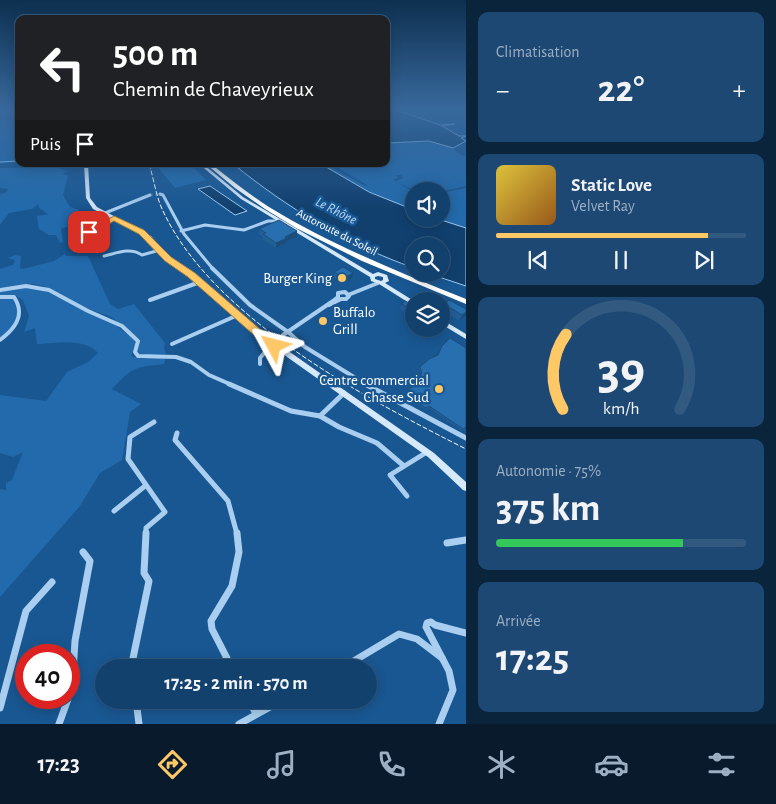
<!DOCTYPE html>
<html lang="fr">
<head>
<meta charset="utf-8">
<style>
  body { margin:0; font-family:"Alegreya Sans",sans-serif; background:#1c4873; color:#f1f3f6; height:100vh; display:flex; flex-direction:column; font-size:19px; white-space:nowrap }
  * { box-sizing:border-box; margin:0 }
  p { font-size:16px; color:#9dafc2 }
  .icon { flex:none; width:28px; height:28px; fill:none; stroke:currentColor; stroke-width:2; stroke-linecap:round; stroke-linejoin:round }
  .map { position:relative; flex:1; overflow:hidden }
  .sheet { display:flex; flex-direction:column; gap:12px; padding:12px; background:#0a243c; width:310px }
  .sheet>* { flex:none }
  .banner { position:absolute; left:15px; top:15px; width:375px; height:152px; border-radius:10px; box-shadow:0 2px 12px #0003,0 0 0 1px #325a81; background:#202124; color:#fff; overflow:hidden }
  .controls { position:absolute; left:405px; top:182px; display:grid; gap:10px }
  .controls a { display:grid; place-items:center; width:45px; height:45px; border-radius:50%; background:#13416e; box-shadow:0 2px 12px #0003,0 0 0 1px #325a81; font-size:25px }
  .speed { position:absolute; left:15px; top:644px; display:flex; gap:10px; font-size:25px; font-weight:700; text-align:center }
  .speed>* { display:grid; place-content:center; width:65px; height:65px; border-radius:50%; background:#13416e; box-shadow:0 2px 12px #0003,0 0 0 1px #325a81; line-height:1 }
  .speed .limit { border:8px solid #d22; background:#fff; color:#111 }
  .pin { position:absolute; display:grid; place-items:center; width:42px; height:42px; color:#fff; margin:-21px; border-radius:10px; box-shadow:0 2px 8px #0006 }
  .me { position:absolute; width:55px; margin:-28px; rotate:308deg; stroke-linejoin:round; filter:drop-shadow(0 0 4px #0008) }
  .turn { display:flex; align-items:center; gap:18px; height:105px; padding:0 15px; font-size:22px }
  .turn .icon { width:65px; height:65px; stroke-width:2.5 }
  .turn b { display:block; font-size:35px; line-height:42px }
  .then { display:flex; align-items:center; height:48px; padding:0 15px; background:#0003; gap:10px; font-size:19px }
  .big { font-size:38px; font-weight:700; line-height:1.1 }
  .sheet .tile { flex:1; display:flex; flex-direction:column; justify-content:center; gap:8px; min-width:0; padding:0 18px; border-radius:10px; background:#1c4873 }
  .sheet .dial { align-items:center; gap:0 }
  .dial svg { height:130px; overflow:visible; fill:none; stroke:#325a81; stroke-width:7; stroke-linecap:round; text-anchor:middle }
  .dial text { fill:#f1f3f6; stroke:none }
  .song { display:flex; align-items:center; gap:15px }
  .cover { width:60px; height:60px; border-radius:8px; background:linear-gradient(135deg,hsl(50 70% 55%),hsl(30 70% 35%)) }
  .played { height:5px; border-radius:2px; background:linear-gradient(90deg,#ffc867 85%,#325a81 85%) }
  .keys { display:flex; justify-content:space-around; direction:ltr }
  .heat { display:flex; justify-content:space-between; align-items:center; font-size:28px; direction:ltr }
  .charge { height:8px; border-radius:4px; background:linear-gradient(90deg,#34c759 75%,#325a81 0) }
  .trip { position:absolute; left:95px; top:659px; width:282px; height:50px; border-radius:25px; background:#13416e; box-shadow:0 2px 12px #0003,0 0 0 1px #325a81; font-weight:700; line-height:50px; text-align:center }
  .menu { display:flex; height:80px; justify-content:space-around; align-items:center; background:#081a2c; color:#9dafc2 }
  .menu .icon { width:35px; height:35px }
  .menu .current { color:#ffc867 }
  .menu b { font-size:22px; color:#f1f3f6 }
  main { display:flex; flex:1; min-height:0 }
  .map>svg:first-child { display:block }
  .green { fill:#226aab }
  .water { fill:#11406f; stroke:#9bcaf2 }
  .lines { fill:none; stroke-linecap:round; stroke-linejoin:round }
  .stream { stroke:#9bcaf2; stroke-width:1 }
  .street-tunnel { stroke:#3c70a2; stroke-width:3; stroke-dasharray:3 2; stroke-linecap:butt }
  .street-far3 { stroke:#a9ceef; stroke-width:3 }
  .street-far2 { stroke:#a9ceef; stroke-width:4 }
  .street-far1 { stroke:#a9ceef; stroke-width:5 }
  .street { stroke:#a9ceef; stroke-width:7 }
  .secondary { fill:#d6e9fb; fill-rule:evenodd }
  .highway { fill:#fff; fill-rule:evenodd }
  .rail { stroke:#fff; stroke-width:1; stroke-dasharray:5 2; stroke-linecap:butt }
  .wall { fill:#225f97 }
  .shaded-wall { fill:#1c4e7b }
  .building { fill:#286fb0; stroke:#1c4e7b }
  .route { fill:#ffc867; stroke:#a68243 }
  .poi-dot { fill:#ffc867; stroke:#195792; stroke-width:2 }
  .labels { text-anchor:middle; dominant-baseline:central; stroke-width:5; stroke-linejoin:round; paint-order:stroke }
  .far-street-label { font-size:12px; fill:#fff; stroke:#195792 }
  .far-water-label { font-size:14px; font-style:italic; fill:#b5d8f6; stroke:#195792 }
  .poi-label { font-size:15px; fill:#fff; stroke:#195792; text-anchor:end }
</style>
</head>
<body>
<main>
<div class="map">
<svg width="466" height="724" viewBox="0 0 466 724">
  <rect width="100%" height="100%" fill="#195792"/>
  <!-- green -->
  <g class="green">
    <path d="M 4,109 L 19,109 L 19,161 L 0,164 L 0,125 L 13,116 L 0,116 L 0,111 Z"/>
    <path d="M 432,141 L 454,149 L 456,152 L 466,157 L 466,186 C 442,192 417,196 396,181 L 403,178 L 401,175 L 396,175 L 398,178 L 393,180 L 414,192 L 414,210 L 369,192 L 321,164 L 329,164 L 336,170 L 366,186 L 367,185 L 332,164 L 386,164 L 386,143 Z"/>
    <path d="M 190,164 L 206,180 L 175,188 L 156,165 Z"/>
    <path d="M 0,168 L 58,168 L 68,171 L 62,174 L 68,175 L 63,195 L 70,207 L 80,210 L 71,214 L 71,225 L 61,229 L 63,242 L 60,243 L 56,235 L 49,235 L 39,229 L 37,216 L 48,214 L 39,208 L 38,204 L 32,209 L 9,213 L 0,225 L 0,194 L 5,193 L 8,189 L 0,188 Z"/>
    <path d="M 466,188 L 466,228 L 438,219 L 441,219 L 441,193 Z"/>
    <path d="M 65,254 L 66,256 L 88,256 L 110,304 L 118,309 L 134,304 L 165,343 L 164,348 L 166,354 L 140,356 L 137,353 L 140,339 L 111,317 L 86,308 L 44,286 L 32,284 L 0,288 L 0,269 L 13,265 L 15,260 L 8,258 L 15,255 L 21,256 L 20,268 L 23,269 L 54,261 Z"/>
    <path d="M 26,287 L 39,288 L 108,320 L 134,339 L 136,345 L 131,356 L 142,359 L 166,357 L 164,364 C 133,368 134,366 112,389 L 141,404 L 130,412 L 122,460 L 100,473 L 80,506 L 0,597 L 0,489 L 6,490 L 6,483 L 12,480 L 23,452 L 13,457 L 0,453 L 0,395 L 46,401 L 67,372 L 88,362 L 98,353 C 87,338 54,343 37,344 L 35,328 L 24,332 L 29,316 L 23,300 L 14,295 L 0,296 L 0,291 Z"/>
    <path d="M 0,298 L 13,298 L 20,313 L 15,325 L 0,338 Z"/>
  </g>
  <!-- water -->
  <g class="water">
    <path d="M 386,109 L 393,109 L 440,125 L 455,124 L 442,126 L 459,136 L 466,136 L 461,138 L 466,141 L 453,148 L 429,141 L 386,143 Z"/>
    <path d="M 233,164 L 321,164 L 369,192 L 414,210 L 414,219 L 438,219 L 466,228 L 466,286 L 430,274 L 441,274 L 441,246 L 414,246 L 414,268 C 346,244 288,208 233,164 Z"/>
    <path d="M 210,186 L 247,211 L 235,215 L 198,189 Z"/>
  </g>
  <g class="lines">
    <!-- stream -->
    <path class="stream" d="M 0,162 L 19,161"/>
    <!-- street-tunnel -->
    <path class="street-tunnel" d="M 150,195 L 160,194"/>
    <!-- street-far3 -->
    <g class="street-far3">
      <path d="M 160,194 L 163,195 L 184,234 L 213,269"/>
      <path d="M 105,213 L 150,195"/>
      <path d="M 181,231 L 205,225 L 244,230 L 268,221 L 279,221"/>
      <path d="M 77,239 L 114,218"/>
      <path d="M 104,256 C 117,253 130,247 142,255 L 160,250"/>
    </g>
    <!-- street-far2 -->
    <g class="street-far2">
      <path d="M 212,268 L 250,305 L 288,332 L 305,347 L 367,385"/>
      <path d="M 0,290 L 26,286 L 49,290 L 88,311 L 122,326 L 138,341 L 135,352 L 138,356 L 176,357 L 191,362 L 209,375 L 232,385"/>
      <path d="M 348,295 L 378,283"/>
      <path d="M 0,297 L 14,297 C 26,315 15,329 0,340"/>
      <path d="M 150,300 L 200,282"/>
      <path d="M 283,335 L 333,301 L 338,297 L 338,293 L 345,292 L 349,296 L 346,299 L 341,299 L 329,305"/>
      <path d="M 275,342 L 277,339"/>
      <path d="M 172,344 L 238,315"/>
      <path d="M 260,364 L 260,358 L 271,345"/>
    </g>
    <!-- street-far1 -->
    <g class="street-far1">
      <path d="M 229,384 L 291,411 L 320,416 L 344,393"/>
      <path d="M 365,384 L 466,438"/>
      <path d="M 320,416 L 339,427 L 377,443 L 404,466"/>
      <path d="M 177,433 L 175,440 L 228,501 L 237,534"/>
      <path d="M 407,496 L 390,475 L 427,452"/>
      <path d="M 114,511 L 145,486"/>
      <path d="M 146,534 L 146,528 L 165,512 L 128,459 L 130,437 L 154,422"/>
    </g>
    <!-- street -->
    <g class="street">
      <path d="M 447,543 L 466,540"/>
      <path d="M 131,668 L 149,581 L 144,573 L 146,533"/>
      <path d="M 232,668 L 212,629 L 211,621 L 232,586 L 239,552 L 237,533"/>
      <path d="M 342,668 L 399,634 L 417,639 L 442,658"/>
      <path d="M 136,700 L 139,724"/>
      <path d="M 249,700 L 256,714"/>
      <path d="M 0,708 L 26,611 L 52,582"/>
      <path d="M 59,724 L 72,688 L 75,641 L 90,561 L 83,552"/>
      <path d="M 239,724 L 283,700"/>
      <path d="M 439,724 L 453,690 L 449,671 L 426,627 L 427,623 L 431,622 L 435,625 L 466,633"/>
    </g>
    <!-- secondary -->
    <g class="secondary">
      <path d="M 84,164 L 88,164 L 90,198 L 97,207 L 151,236 L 170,258 L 194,274 L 272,341 L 273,342 L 272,343 L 268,343 L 190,276 L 166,260 L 147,238 L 93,209 L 86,198 Z"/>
      <path d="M 199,164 L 203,164 L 243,197 L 373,274 L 378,272 L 387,275 L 389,281 L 385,283 L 414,301 L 414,306 L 379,284 L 371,281 L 370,277 L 241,199 ZM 378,276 L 383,277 L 383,280 L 381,281 L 375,279 L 375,277 Z"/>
      <path d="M 441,319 L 466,334 L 466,339 L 441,324 Z"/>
      <path d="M 273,343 L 277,343 L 434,453 L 466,482 L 466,491 L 463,490 L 428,457 L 273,347 L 272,345 Z"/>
    </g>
    <!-- highway -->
    <path class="highway" d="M 206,164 L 211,164 C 230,179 249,194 269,207 C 331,245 399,272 466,299 L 466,304 L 362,261 L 296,228 L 265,209 L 235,188 Z"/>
    <!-- rail -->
    <path class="rail" d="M 149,164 C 154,179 156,197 163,211 C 213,318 365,398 466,449"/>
  </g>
  <!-- wall -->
  <g class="wall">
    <path d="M 259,229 L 297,231 L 297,237 L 286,241 L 286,243 L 276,248 L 263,240 L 263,237 L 259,234 Z"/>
    <path d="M 334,272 L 352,279 L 343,284 L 333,277 Z"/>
    <path d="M 428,296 L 439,298 L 438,301 L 426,301 Z"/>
    <path d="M 402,304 L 414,306 L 414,319 L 400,309 Z"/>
    <path d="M 444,304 L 466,316 L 459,321 L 441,309 Z"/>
    <path d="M 466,348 L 466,429 L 462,431 L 428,407 L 426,410 L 404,395 L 405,394 L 419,381 L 417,380 L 421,374 L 419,369 L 420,367 Z"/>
  </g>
  <!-- shaded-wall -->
  <g class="shaded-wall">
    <path d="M 297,231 L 297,237 L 286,241 L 286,243 L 276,248 L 276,243 L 285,237 Z"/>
    <path d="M 353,273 L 352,279 L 343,284 L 344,278 Z"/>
    <path d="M 466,312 L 466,316 L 459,321 L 462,315 Z"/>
  </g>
  <!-- building -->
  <g class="building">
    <path d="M 279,220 L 297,231 L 285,237 L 287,238 L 276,243 L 263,234 L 266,233 L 259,229 Z"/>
    <path d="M 343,267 L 353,273 L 344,278 L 334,272 Z"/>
    <path d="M 432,294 L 439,298 L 436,301 L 428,296 Z"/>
    <path d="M 449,300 L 466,309 L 466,312 L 462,315 L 444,304 Z"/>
    <path d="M 405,301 L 414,306 L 414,312 L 402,304 Z"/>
    <path d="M 450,338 L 466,348 L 466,427 L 463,429 L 429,406 L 426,408 L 405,394 L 420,380 L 418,378 L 422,373 L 420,367 L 429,359 L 438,355 L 442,346 Z"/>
  </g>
  <!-- sky -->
  <linearGradient id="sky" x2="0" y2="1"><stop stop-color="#0e3050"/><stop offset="0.52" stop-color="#38699d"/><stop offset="1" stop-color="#38699d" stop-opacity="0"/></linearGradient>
  <rect width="466" height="210" fill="url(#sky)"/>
  <!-- route -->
  <path class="route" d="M 114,216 L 144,230 L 171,257 L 195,273 L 261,330 L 273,338 L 279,339 L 280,342 L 278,348 L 271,348 L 254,335 L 188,277 L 165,261 L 139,234 L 114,221 L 92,234 L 85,232 Z"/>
  <!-- markers -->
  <g class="poi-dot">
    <circle cx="342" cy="278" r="5"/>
    <circle cx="323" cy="321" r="5"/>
    <circle cx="439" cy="389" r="5"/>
  </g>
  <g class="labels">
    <!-- far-street labels -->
    <g class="far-street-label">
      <text transform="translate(337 232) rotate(27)">Autoroute du Soleil</text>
    </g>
    <!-- far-water labels -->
    <g class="far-water-label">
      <text transform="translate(336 211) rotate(27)">Le Rhône</text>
    </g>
    <!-- poi labels -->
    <g class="poi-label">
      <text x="332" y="278">Burger King</text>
      <text x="333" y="312" text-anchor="start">Buffalo<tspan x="333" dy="17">Grill</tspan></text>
      <text x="429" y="380">Centre commercial<tspan x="429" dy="17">Chasse Sud</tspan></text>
    </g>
  </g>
</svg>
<div class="controls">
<a><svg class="icon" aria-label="sound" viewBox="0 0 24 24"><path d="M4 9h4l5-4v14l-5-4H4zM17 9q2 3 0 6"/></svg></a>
<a><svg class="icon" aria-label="search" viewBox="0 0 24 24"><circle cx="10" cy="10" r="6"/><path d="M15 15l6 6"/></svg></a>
<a><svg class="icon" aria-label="layers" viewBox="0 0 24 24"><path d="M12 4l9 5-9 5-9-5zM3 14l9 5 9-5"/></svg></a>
</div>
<div class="speed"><div class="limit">40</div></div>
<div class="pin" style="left:89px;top:232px;background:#d93025"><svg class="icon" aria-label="arrive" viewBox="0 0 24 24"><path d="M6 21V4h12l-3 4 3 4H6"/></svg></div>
<svg class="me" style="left:274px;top:346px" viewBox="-20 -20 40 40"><path d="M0-17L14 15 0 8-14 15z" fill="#ffc867" stroke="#fff" stroke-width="4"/></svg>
<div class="trip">17:25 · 2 min · 570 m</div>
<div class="banner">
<div class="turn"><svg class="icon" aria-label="left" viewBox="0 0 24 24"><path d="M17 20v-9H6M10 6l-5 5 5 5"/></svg><div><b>500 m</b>Chemin de Chaveyrieux</div></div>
<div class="then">Puis<svg class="icon" aria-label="arrive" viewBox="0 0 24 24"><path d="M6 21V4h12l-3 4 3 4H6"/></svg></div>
</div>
</div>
<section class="sheet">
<div class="tile"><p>Climatisation</p>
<div class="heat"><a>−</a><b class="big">22°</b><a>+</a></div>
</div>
<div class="tile">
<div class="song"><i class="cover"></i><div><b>Static Love</b><p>Velvet Ray</p></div></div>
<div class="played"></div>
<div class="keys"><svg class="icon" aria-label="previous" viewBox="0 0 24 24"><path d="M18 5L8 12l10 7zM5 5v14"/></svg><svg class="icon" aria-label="pause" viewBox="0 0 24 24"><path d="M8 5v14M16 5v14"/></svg><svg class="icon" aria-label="next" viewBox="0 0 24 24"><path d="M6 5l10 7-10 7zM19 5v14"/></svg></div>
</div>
<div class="tile dial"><svg viewBox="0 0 100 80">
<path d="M14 69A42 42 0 1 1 86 69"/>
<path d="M14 69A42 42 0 0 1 16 23" stroke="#ffc867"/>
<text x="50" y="56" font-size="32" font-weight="700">39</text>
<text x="50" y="72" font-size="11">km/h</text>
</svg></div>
<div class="tile"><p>Autonomie · 75%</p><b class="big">375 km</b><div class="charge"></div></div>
<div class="tile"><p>Arrivée</p><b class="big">17:25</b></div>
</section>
</main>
<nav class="menu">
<b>17:23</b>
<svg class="icon current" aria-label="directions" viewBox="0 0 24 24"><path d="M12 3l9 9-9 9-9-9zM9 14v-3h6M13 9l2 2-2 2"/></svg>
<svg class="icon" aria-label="music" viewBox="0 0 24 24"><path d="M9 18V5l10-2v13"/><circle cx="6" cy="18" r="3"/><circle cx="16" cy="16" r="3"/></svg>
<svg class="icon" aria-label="phone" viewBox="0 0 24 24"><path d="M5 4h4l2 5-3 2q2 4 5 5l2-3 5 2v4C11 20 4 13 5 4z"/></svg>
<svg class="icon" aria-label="climate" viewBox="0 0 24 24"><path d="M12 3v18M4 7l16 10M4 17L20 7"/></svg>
<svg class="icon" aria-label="car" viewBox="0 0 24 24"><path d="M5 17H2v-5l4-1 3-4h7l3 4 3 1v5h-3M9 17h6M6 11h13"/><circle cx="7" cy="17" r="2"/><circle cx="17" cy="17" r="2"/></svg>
<svg class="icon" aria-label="filters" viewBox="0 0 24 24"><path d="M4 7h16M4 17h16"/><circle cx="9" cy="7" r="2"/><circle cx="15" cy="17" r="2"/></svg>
</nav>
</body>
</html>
